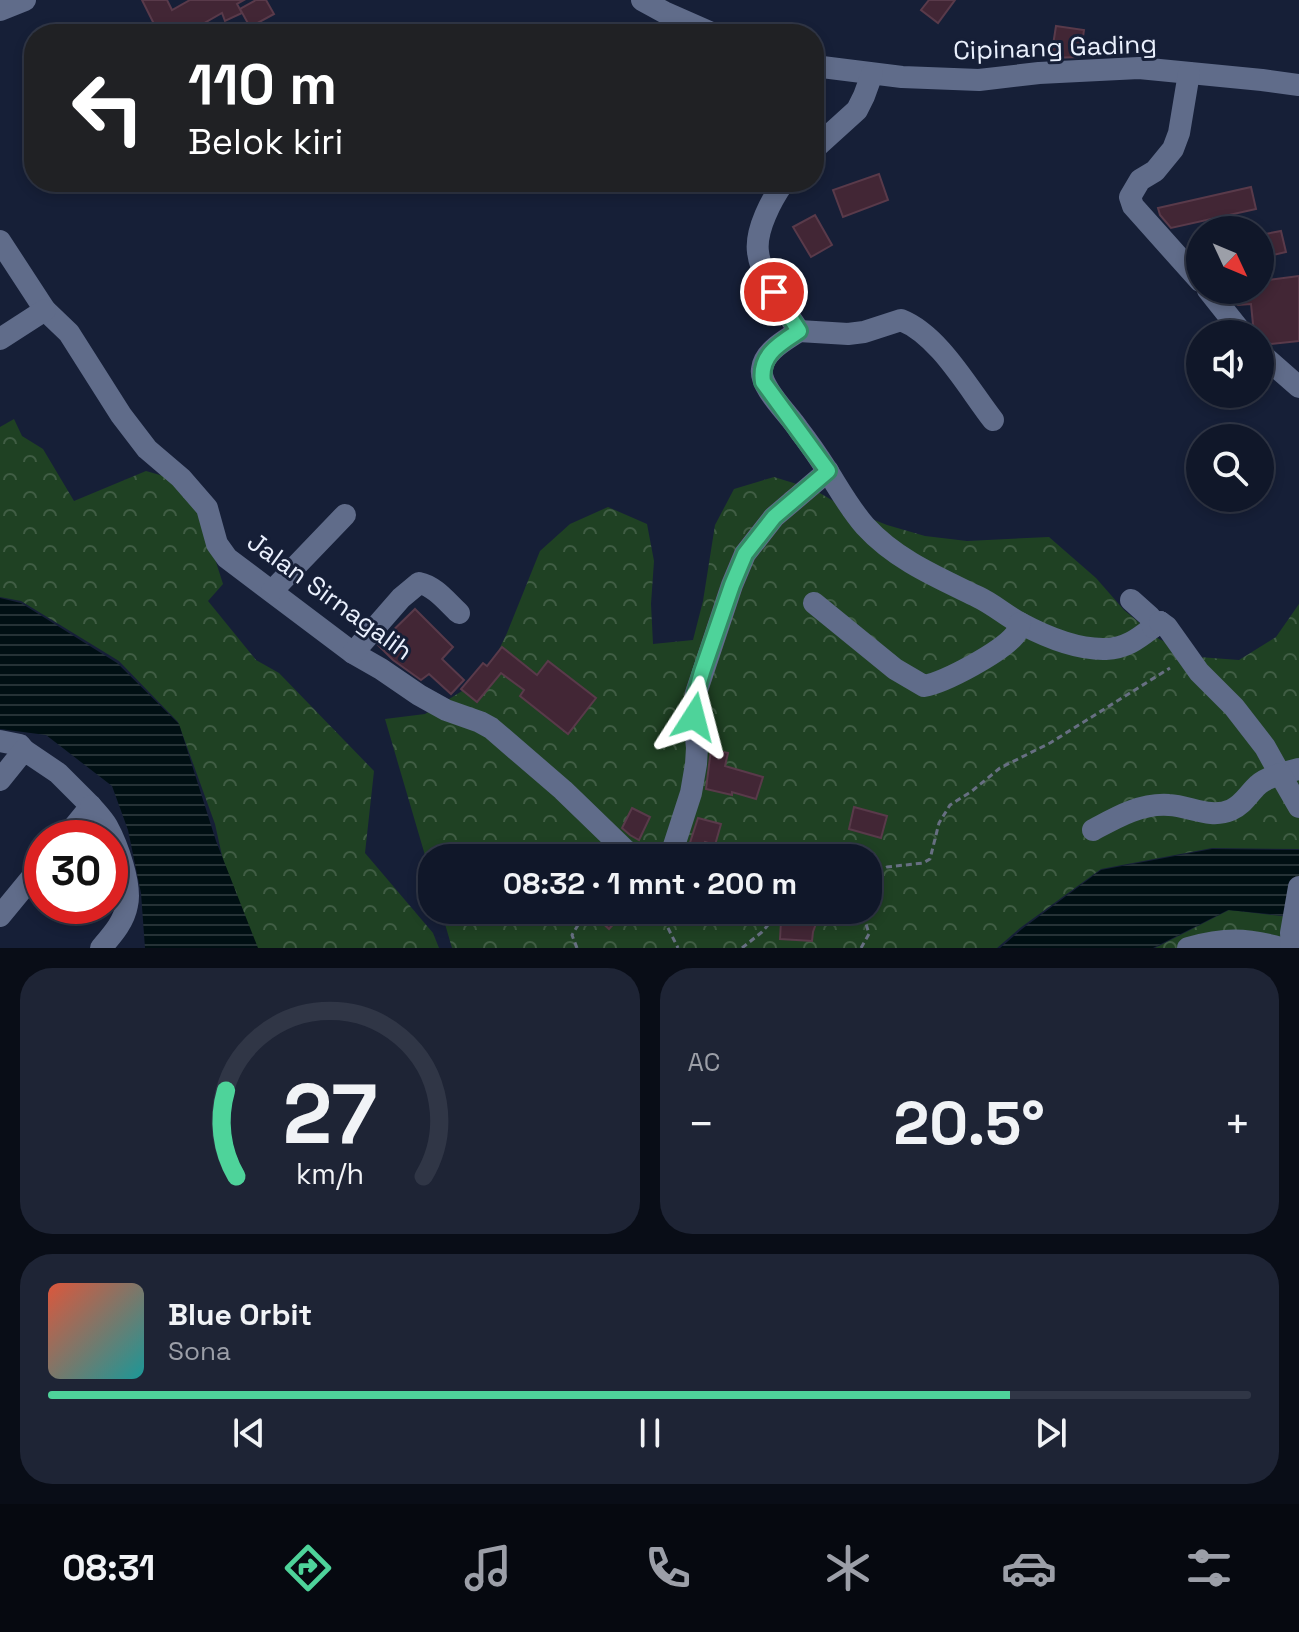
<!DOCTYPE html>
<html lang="id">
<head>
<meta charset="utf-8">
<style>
  body { margin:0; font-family:"Space Grotesk",sans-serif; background:#1e2435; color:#f1f3f6; height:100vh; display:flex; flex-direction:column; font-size:30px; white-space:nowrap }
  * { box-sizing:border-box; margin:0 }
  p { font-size:26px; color:#9c9fa8 }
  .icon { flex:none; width:44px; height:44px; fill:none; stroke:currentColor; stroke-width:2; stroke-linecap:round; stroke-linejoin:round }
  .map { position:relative; height:948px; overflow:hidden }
  .drawer { display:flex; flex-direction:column; gap:20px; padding:20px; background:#090d17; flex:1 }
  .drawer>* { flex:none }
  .top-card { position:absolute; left:24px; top:24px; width:800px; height:168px; border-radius:32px; box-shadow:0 4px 12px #0003,0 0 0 2px #303646; background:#202124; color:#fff; overflow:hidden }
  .needle { width:52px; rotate:134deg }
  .tools { position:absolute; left:1186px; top:216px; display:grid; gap:16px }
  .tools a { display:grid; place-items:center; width:88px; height:88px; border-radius:50%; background:#101729; box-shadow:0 4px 12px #0003,0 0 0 2px #303646; font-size:40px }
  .speed { position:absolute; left:24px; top:820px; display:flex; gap:16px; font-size:40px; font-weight:700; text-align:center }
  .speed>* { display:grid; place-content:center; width:104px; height:104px; border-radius:50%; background:#101729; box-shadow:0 4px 12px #0003,0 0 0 2px #303646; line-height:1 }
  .speed .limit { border:12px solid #d22; background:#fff; color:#111 }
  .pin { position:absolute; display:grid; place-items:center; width:68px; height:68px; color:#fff; margin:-34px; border:4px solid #fff; border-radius:50%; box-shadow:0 2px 8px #0007 }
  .me { position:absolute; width:88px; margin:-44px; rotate:9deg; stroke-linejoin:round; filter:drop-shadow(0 0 6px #0008) }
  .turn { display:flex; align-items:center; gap:28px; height:168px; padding:0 32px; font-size:36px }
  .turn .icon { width:104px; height:104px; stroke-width:2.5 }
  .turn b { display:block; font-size:56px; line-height:68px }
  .big { font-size:60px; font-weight:800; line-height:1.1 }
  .drawer .card { flex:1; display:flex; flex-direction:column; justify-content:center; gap:12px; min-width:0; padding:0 28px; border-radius:32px; background:#1e2435 }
  .drawer .dial { align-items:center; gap:0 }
  .dial svg { height:208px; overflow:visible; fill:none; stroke:#303646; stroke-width:7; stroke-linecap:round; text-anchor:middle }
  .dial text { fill:#f1f3f6; stroke:none }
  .song { display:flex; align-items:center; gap:24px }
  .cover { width:96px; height:96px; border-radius:12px; background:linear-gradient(135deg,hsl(10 70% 55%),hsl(180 70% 35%)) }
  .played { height:8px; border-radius:4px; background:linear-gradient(90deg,#4ed39a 80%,#303646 80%) }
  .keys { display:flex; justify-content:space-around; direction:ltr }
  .heat { display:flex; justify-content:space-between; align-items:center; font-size:44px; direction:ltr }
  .drawer .tiles { flex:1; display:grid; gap:20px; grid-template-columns:1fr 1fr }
  .card:last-child { grid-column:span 2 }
  .trip { position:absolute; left:418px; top:844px; width:464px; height:80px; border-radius:32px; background:#101729; box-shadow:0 4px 12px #0003,0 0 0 2px #303646; font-weight:800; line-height:80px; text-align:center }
  .tabs { display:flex; height:128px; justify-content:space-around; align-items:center; background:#060910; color:#9c9fa8 }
  .tabs .icon { width:56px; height:56px }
  .tabs .current { color:#4ed39a }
  .tabs b { font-size:36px; color:#f1f3f6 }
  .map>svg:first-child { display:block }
  .forest { fill:url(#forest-crowns) }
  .water { fill:url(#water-rules) }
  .building { fill:#422635; stroke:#593a4a; stroke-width:2 }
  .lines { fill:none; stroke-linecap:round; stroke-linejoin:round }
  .path { stroke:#676f82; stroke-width:3; stroke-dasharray:6 4; stroke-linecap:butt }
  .minor { stroke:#606c8a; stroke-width:22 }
  .route-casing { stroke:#338964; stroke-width:20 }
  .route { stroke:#4ed39a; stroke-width:14 }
  .labels { text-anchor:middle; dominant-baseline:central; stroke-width:6; stroke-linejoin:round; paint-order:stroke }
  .street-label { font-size:26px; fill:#eaf0fd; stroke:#161f37 }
</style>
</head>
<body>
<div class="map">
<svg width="1299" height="948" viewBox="0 0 1299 948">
  <defs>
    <pattern id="forest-crowns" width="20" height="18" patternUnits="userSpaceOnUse" patternTransform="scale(2)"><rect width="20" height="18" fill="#1f4123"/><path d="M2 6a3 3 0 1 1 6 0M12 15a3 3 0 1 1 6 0" fill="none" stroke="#405d44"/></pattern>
    <pattern id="water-rules" width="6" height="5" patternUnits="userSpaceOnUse" patternTransform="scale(2)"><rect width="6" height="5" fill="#000f13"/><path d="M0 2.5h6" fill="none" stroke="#253236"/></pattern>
  </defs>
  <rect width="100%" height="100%" fill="#161f37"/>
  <!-- forest -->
  <g class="forest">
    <path d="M 14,419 L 22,436 L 43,449 L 74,501 L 146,471 L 174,479 L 197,502 L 223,584 L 208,601 L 256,660 L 279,673 L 374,771 L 365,853 L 433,933 L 439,948 L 257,948 L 223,860 L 215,824 L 178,722 L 119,661 L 21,601 L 0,597 L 0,427 Z"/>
    <path d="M 774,477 L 813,489 L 847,509 L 887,525 L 925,536 L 967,541 L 1049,537 L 1096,578 L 1124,610 L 1159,639 L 1199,657 L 1239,660 L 1276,637 L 1299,604 L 1299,849 L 1212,848 L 1101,869 L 1020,928 L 997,948 L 452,948 L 441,910 L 868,910 L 868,858 L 432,858 L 432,879 L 385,719 L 425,714 L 462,691 L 493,662 L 507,633 L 540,551 L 570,524 L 608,507 L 647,524 L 654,561 L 651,604 L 653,644 L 693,640 L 703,601 L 715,525 L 734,489 Z"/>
    <path d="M 1229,910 L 1299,918 L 1299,948 L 1155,948 Z"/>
  </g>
  <!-- water -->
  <g class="water">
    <path d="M 0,598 L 21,603 L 117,663 L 179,724 L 216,841 L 258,948 L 145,948 L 141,893 L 128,830 L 112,786 L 46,735 L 0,729 Z"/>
    <path d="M 1212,849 L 1299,850 L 1299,917 L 1228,910 L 1153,948 L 1000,948 L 1022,929 L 1101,870 Z"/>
  </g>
  <!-- building -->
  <g class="building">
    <path d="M 142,0 L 167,0 L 172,10 L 190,0 L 244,0 L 237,4 L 242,13 L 225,21 L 222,13 L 185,34 L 159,34 Z"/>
    <path d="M 256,0 L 266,0 L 274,14 L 250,27 L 240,9 Z"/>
    <path d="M 929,0 L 955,0 L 938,23 L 921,10 Z"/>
    <path d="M 1056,26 L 1084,30 L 1080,57 L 1051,58 Z"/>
    <path d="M 879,174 L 888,200 L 843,217 L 833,190 Z"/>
    <path d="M 1251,187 L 1256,209 L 1171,228 L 1160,215 L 1158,208 Z"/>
    <path d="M 815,215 L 832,245 L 811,257 L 793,227 Z"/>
    <path d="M 1281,231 L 1286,252 L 1260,258 L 1260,235 Z"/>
    <path d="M 1299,276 L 1299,341 L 1271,344 L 1260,339 L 1260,334 L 1257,334 L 1253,324 L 1251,304 L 1238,305 L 1226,290 L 1260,290 L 1260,281 Z"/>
    <path d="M 415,609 L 453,647 L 442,659 L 464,680 L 451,694 L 429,674 L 421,680 L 393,660 L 378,645 Z"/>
    <path d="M 502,647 L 537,675 L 548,661 L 596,698 L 568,734 L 520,696 L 524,690 L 501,673 L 477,702 L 461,689 L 483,663 L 487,666 Z"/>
    <path d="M 711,749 L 728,753 L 725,766 L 763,777 L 756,799 L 732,792 L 732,795 L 706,789 Z"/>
    <path d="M 854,807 L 887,816 L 881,838 L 849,829 Z"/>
    <path d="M 632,808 L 650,817 L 639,840 L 630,835 L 622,828 Z"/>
    <path d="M 698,818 L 721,824 L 715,845 L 705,842 L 699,858 L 685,858 Z"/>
    <path d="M 588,910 L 626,910 L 609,929 Z"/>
    <path d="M 801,910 L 821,910 L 813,932 L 812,941 L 780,939 L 781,921 L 796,922 Z"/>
  </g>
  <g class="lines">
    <!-- path -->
    <g class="path">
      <path d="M 796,858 L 800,847"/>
      <path d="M 868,876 L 887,867 L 923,863 L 930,859 L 939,823 L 950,805 L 972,791 L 1000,768 L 1050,743 L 1170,668"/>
      <path d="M 659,910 L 678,948"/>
      <path d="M 577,948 L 572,935 L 587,910"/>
      <path d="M 742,948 L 762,932 L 779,912 L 770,910"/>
      <path d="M 861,948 L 869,934 L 862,910"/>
    </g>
    <!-- minor -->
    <g class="minor">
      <path d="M 642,0 L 664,12 L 714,34"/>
      <path d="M 0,10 L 25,0"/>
      <path d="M 814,66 L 902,77 L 979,80 L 1039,73 L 1139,68 L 1262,80 L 1299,85"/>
      <path d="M 1189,73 L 1179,133 L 1173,149 L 1155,171 L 1140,180 L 1130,197 L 1133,206 L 1200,281"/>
      <path d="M 814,149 L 857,110 L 864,96 L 872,74"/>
      <path d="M 784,182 C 772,199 755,230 758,252 C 761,279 785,309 799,331 C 786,340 764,351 762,369 C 759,387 789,414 799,430 C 809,443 818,456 827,470 C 839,489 850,509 865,526 C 896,560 937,577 978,597 C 993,604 1005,615 1020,623 C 1046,637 1076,650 1106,649 C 1130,648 1142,635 1160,622"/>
      <path d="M 0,241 L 45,310 L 69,333 L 121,415 L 147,449 L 181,478 L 207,508 L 217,544 L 227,558 L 353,653 L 381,669 L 419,695 L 446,710 L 480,722 L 491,728 L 563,790 L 624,849 L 636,858"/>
      <path d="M 1208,290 L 1243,334"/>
      <path d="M 799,331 L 848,334 L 864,332 L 901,320 C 939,335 968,388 993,420"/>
      <path d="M 0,339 L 45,310"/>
      <path d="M 1260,353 L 1299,387"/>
      <path d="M 272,591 L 345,515"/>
      <path d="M 1131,600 L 1150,617 L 1153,627 L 1160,622"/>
      <path d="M 814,603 L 895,669 L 924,686 C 946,682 1001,652 1015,635 C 1017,632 1019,626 1020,623"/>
      <path d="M 1160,622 L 1167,627 L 1199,672 L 1234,707 L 1265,747 L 1280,774 L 1299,769"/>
      <path d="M 353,653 L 401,598 L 419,583 C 435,586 447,602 459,613"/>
      <path d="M 0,741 L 20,745 L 24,750"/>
      <path d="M 0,780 L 24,750 L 58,773 L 91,806 L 65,838"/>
      <path d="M 91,806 C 96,812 103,819 107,826 C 117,844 132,885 127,905 C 124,922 112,935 101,948"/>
      <path d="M 1093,830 C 1117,817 1141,803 1169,805 C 1190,806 1210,819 1231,810 C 1243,805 1249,793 1258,785 C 1264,779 1272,777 1280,774 L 1299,807"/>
      <path d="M 670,858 L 691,793 L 696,764 L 697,748 L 694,717 L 696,693 L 732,585 L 745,554 L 774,517 L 828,471"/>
      <path d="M 0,916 L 42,865"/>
      <path d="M 1188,948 C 1224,938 1245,938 1281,948"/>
      <path d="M 1292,948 L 1291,933 L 1299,887"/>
    </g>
  </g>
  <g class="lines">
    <!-- route casing -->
    <g class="route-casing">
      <path id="route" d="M 694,717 L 696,693 L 702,672 L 732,585 L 745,554 L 774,517 L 828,471 L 763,382 C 759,355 779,344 799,331 L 774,292"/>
    </g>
    <!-- route -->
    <use href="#route" class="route"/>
  </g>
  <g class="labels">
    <!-- street labels -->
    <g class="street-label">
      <text transform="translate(1055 47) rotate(-2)">Cipinang Gading</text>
      <text transform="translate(330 596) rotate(36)">Jalan Sirnagalih</text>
    </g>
  </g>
</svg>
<div class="tools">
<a><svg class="needle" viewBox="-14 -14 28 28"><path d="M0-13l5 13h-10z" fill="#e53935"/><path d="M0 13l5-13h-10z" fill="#9c9fa8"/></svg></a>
<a><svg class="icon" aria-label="sound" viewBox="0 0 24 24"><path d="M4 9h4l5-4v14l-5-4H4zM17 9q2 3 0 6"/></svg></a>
<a><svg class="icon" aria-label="search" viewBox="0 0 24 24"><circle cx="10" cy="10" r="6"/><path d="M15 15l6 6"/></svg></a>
</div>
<div class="speed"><div class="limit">30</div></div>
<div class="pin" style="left:774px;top:292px;background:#d93025"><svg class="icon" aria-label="arrive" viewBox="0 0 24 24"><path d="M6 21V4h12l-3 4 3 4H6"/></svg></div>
<svg class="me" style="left:694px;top:717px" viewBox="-20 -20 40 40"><path d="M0-17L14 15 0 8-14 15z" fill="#4ed39a" stroke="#fff" stroke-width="4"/></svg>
<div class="trip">08:32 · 1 mnt · 200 m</div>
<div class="top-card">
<div class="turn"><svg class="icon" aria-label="left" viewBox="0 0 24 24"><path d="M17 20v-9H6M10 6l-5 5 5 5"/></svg><div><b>110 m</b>Belok kiri</div></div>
</div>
</div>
<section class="drawer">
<div class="tiles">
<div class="card dial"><svg viewBox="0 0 100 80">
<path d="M14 69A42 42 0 1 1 86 69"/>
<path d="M14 69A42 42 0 0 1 10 36" stroke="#4ed39a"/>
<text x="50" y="56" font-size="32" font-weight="700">27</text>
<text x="50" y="72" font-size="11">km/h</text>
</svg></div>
<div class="card"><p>AC</p>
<div class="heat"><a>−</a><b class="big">20.5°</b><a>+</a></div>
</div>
<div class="card">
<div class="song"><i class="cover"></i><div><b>Blue Orbit</b><p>Sona</p></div></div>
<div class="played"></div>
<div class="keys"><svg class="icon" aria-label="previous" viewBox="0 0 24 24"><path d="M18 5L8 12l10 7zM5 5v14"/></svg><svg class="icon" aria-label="pause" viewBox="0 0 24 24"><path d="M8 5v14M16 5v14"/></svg><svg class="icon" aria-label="next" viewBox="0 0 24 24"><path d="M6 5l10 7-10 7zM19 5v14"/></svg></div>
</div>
</div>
</section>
<nav class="tabs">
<b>08:31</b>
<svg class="icon current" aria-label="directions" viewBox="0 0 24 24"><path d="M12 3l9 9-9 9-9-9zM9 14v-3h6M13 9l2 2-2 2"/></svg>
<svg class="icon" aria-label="music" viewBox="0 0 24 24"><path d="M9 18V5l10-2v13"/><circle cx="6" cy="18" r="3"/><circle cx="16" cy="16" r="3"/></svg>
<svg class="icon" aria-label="phone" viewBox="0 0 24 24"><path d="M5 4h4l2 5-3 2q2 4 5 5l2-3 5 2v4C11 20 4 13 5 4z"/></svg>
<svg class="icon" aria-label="climate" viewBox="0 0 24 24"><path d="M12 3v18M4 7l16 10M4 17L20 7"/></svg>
<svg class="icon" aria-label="car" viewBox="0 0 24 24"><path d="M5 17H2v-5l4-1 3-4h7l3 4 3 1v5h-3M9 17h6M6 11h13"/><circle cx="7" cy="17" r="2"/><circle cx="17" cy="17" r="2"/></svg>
<svg class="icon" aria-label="filters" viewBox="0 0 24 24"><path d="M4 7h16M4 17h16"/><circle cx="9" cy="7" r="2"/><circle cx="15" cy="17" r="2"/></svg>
</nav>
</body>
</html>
